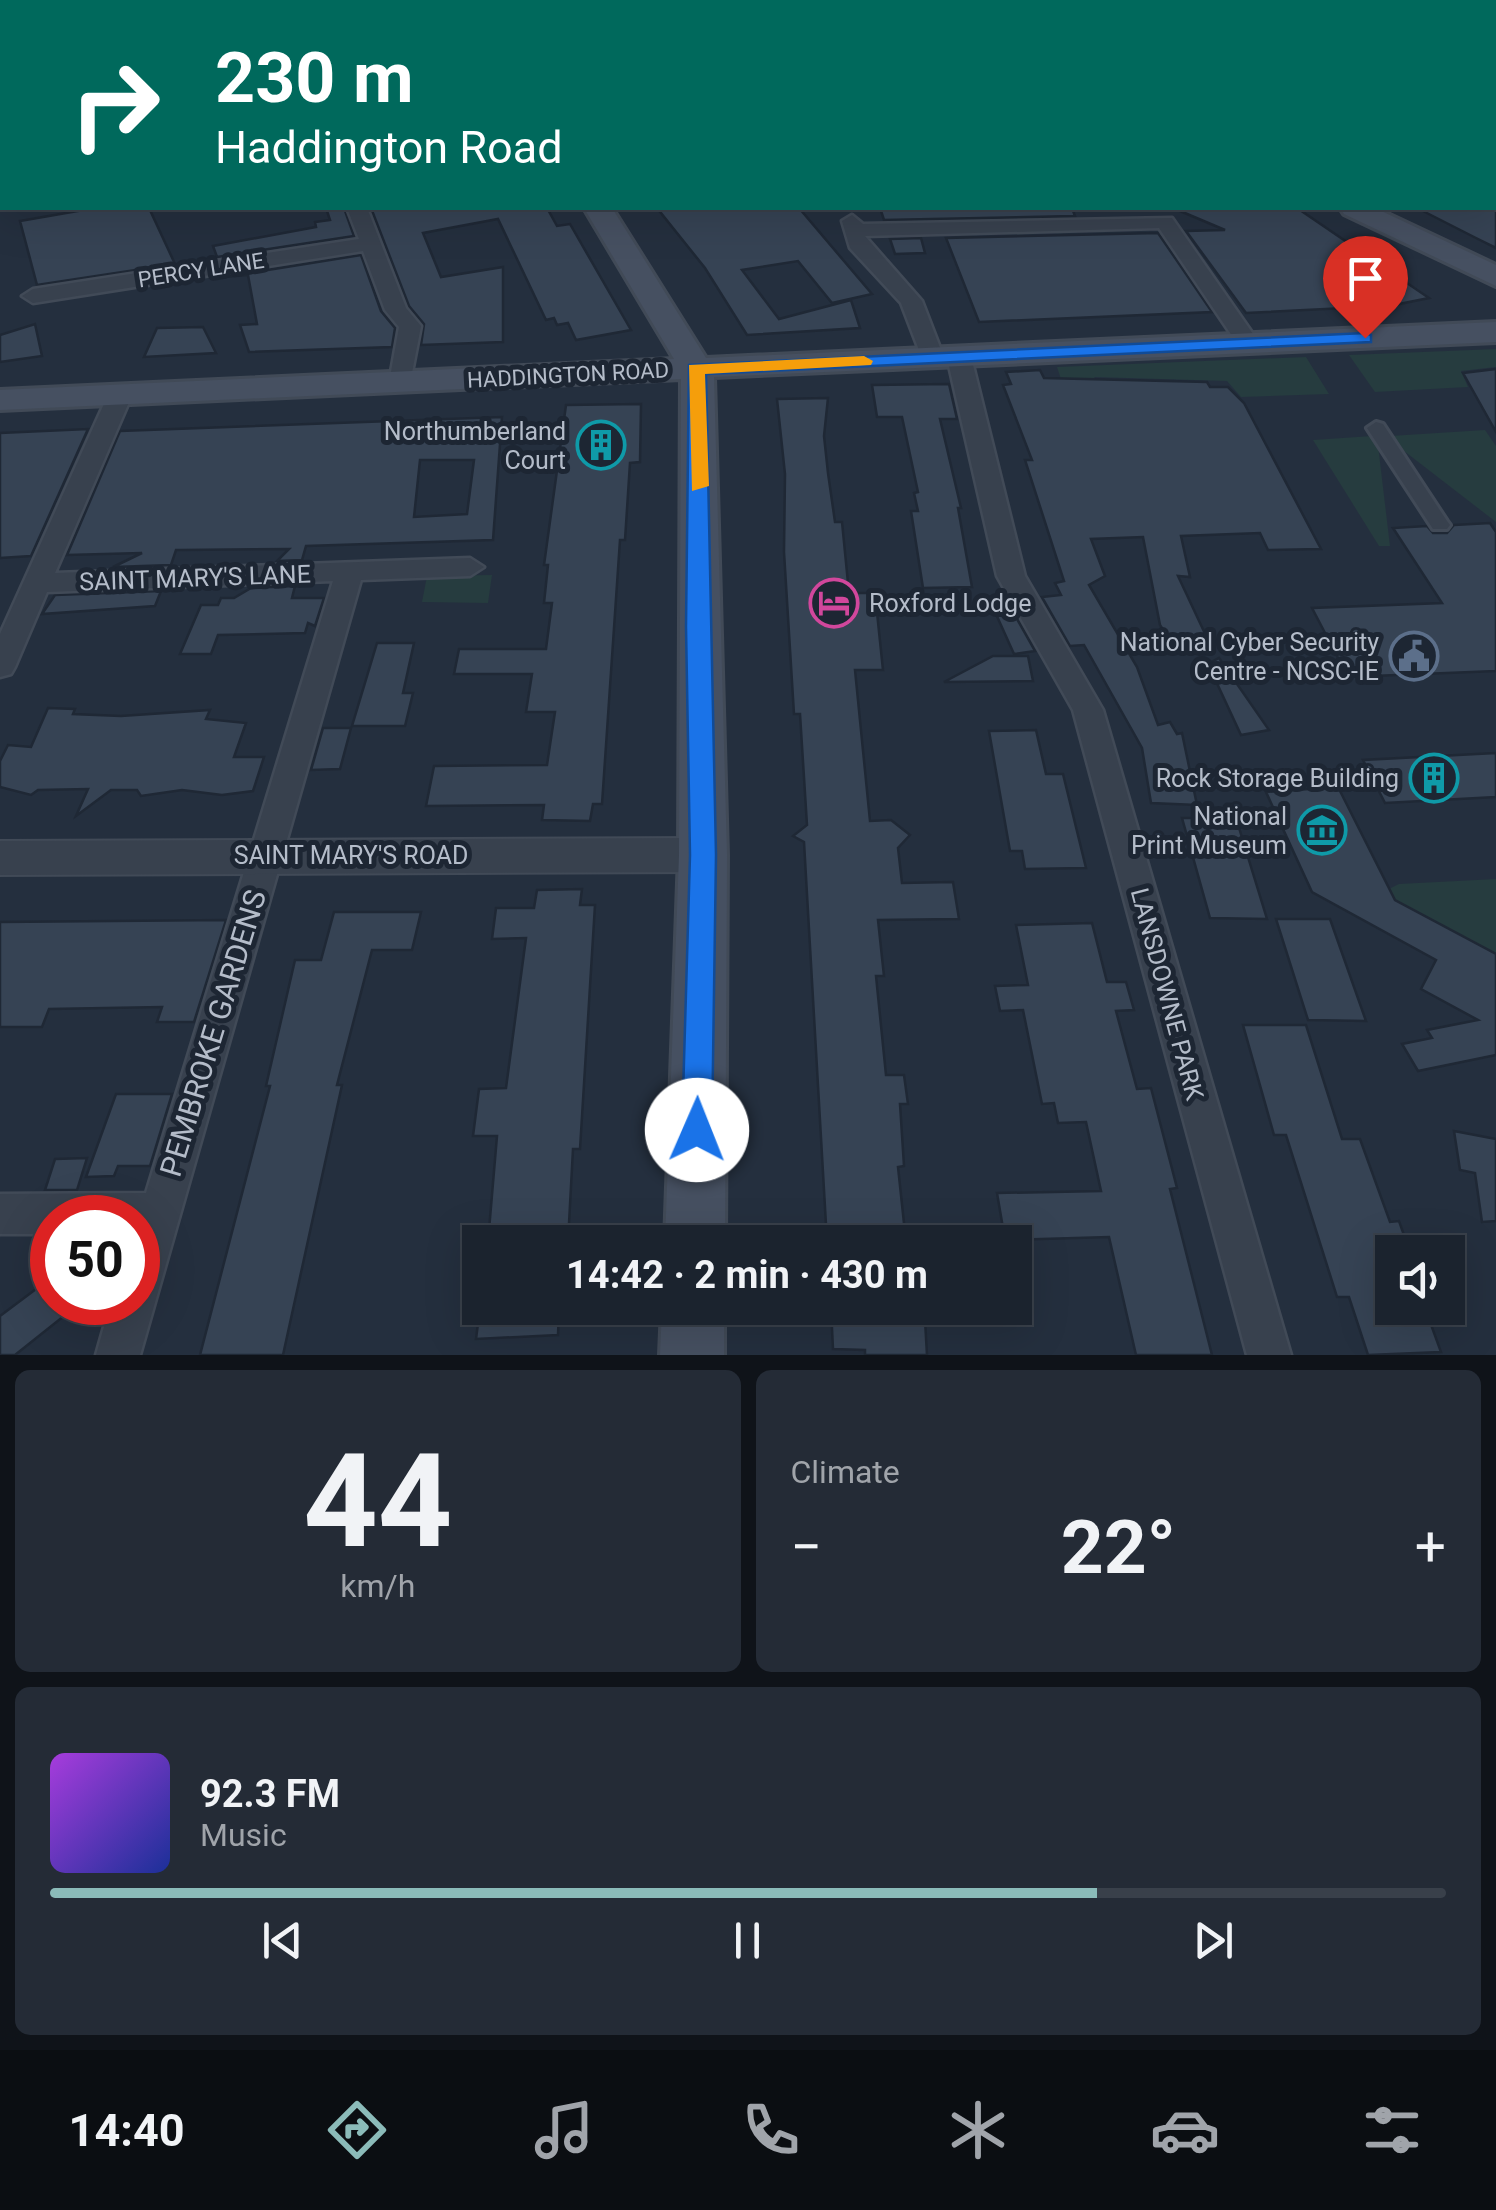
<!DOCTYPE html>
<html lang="en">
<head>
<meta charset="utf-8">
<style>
  body { margin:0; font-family:Roboto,sans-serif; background:#242b36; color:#f1f3f6; height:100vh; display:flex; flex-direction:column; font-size:38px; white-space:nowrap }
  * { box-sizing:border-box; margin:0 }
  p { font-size:32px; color:#a0a4aa }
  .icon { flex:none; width:55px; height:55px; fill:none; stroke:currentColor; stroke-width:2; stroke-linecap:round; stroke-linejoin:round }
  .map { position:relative; height:1355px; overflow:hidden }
  .details { display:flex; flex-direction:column; gap:15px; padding:15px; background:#0f1319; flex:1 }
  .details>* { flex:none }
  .banner { position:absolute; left:0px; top:0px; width:1498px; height:210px; box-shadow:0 10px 40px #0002,0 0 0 2px #39404a; background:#00695c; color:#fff; overflow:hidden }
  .tools { position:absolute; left:1375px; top:1235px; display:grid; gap:20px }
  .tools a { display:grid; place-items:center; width:90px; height:90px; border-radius:0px; background:#1b232e; box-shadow:0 10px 40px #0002,0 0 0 2px #39404a; font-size:50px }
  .speed { position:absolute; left:30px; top:1195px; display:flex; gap:20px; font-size:50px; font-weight:700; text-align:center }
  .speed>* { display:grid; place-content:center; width:130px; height:130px; border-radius:50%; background:#1b232e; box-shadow:0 10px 40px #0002,0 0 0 2px #39404a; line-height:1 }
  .speed .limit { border:15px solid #d22; background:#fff; color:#111 }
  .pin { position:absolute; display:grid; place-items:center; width:85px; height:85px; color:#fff; margin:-102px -42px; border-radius:50% 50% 50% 0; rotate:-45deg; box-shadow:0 0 10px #0007 }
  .pin .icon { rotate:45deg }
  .me { position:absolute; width:110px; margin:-55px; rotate:1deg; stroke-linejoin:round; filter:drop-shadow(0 0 8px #0008) }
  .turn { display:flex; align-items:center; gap:35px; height:210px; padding:0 50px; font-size:45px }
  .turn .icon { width:130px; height:130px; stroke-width:2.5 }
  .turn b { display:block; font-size:70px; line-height:85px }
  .big { font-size:75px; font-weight:700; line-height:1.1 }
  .details .tile { flex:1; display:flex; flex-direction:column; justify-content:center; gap:15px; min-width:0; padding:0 35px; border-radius:15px; background:#242b36 }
  .details .dial { align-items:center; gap:0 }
  .dial b { font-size:130px; line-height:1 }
  .song { display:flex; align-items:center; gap:30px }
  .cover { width:120px; height:120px; border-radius:15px; background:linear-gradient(135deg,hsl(280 70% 55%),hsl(230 70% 35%)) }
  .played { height:10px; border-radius:5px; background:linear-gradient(90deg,#8bbbb9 75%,#39404a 75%) }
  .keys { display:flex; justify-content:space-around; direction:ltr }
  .heat { display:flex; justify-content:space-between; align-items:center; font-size:55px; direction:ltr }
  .details .tiles { flex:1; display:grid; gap:15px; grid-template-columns:1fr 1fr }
  .tile:last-child { grid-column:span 2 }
  .trip { position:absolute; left:462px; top:1225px; width:570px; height:100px; border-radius:0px; background:#1b232e; box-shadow:0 10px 40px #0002,0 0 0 2px #39404a; font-weight:700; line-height:100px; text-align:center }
  .dock { display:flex; height:160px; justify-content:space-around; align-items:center; background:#0b0e12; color:#a0a4aa }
  .dock .icon { width:70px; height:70px }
  .dock .active { color:#8bbbb9 }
  .dock b { font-size:45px; color:#f1f3f6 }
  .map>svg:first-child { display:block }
  .green { fill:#263c3f }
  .building { fill:#364354; stroke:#1f2835; stroke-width:2.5; fill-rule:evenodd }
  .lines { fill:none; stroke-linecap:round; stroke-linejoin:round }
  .pedestrian-casing { stroke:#414a57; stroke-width:6 }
  .minor-casing { stroke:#414a57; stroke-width:5 }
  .tertiary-casing { stroke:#414a57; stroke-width:4 }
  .secondary-casing { stroke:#414a57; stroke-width:6 }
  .pedestrian { fill:#38414e; fill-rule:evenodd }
  .minor { fill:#38414e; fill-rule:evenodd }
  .tertiary { fill:#38414e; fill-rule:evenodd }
  .secondary { fill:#465061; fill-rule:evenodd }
  .rail-casing { stroke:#5a6575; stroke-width:8 }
  .rail { stroke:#1d2633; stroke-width:5; stroke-dasharray:14; stroke-linecap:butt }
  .route { fill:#1a73e8; stroke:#114b97; stroke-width:2.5 }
  .slow { fill:#f59e0b }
  .labels { text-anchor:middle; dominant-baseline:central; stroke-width:10; stroke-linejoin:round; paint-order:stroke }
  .far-street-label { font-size:22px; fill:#b4bcc9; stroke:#1d2633 }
  .poi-label { font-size:25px; fill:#b4bcc9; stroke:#1d2633; text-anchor:end }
  .street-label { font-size:25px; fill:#b4bcc9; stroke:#1d2633 }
  .near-street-label { font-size:30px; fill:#b4bcc9; stroke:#1d2633 }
</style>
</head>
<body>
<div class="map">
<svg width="1496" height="1355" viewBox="0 0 1496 1355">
  <rect width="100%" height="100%" fill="#242f3e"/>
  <!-- green -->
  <g class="green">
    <path d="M 1496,349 L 1496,367 L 1461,371 L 1468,387 L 1375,392 L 1349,355 Z"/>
    <path d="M 1306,357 L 1329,394 L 1241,397 L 1227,381 L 1094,377 L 1114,406 L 1070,406 L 1057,367 Z"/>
    <path d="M 1485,430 L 1496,446 L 1496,522 L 1395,444 L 1390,436 Z"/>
    <path d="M 1372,436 L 1378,445 L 1390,546 L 1379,546 L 1313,440 Z"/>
    <path d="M 492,575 L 488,603 L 422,602 L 427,576 Z"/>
    <path d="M 1496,879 L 1496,954 L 1381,893 L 1399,884 Z"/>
  </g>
  <!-- building -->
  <g class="building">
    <path d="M 95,208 L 149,208 L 175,264 L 37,285 L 20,221 Z"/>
    <path d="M 326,208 L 344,208 L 354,236 L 217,257 L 213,246 L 316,227 L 315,222 L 330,220 Z"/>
    <path d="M 371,208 L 547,208 L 557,226 L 570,224 L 631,330 L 576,340 L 568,323 L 557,325 L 554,318 L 546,320 L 498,219 L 423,233 L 441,277 L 503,267 L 503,342 L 421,345 L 424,324 L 409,306 Z"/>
    <path d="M 657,208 L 799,208 L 872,294 L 832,303 L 798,261 L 742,270 L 779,319 L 851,300 L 860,328 L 747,335 L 705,268 Z"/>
    <path d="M 880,208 L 1072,208 L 1075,216 L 884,220 Z"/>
    <path d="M 1173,208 L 1297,208 L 1429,298 L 1349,314 L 1345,308 L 1246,313 L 1186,231 L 1225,230 Z"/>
    <path d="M 1417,208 L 1496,208 L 1496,248 L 1476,238 Z"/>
    <path d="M 1158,233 L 1212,312 L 979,322 L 946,238 Z"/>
    <path d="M 921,238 L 925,253 L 895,254 L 890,239 Z"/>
    <path d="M 361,255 L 381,311 L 395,328 L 392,347 L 249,352 L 240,325 L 257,324 L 248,275 L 224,277 Z"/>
    <path d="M 35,324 L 42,356 L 0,362 L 0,335 Z"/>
    <path d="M 203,327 L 216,353 L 144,357 L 157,328 Z"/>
    <path d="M 1496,369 L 1496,432 L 1463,373 Z"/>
    <path d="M 1040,370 L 1044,378 L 1207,382 L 1210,387 L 1228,387 L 1244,403 L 1321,549 L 1268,550 L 1260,533 L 1181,536 L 1190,577 L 1178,576 L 1208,640 L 1171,642 L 1160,625 L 1143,537 L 1091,539 L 1105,576 L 1089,585 L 1137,667 L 1158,725 L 1170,722 L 1177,734 L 1182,733 L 1197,805 L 1151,803 L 1142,748 L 1084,645 L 1070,646 L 1042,597 L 1061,595 L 1055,583 L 1064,581 L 1025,460 L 1032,460 L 1003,385 L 1011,384 L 1006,372 Z"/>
    <path d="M 949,384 L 957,419 L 940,419 L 961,508 L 958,508 L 972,587 L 923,588 L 911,511 L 918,511 L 914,493 L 918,492 L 902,417 L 877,417 L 872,385 Z"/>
    <path d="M 828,398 L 824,436 L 828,473 L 835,522 L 842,522 L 849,593 L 875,593 L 883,670 L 855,670 L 870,821 L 891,820 L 910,835 L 898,848 L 902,883 L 953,882 L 959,919 L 878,920 L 884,976 L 876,976 L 886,1075 L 904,1075 L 908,1104 L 900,1104 L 904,1166 L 898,1167 L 906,1242 L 827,1242 L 804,842 L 793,836 L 807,825 L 800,714 L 794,714 L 784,552 L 785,474 L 777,399 Z"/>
    <path d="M 641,404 L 640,462 L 630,463 L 625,540 L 620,540 L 602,804 L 593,804 L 590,821 L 542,820 L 544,805 L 426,806 L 434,766 L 547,765 L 555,712 L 526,712 L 532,674 L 454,674 L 459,649 L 546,649 L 552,603 L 544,603 L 548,565 L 544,565 L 566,405 Z"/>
    <path d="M 502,417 L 493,540 L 306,546 L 302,560 L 277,561 L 289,549 L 181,550 L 176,550 L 171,565 L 113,567 L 142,553 L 67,555 L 120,431 ZM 420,460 L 474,460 L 467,514 L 414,517 Z"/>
    <path d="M 88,429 L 31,556 L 0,558 L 0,433 Z"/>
    <path d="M 1490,523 L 1496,532 L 1496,671 L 1348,677 L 1312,608 L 1442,603 L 1393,528 L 1427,526 L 1433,533 L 1447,533 L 1454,525 Z"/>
    <path d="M 295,586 L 292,598 L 324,598 L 315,626 L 308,623 L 305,633 L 218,635 L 211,654 L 180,654 L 201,605 L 218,605 L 221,598 L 234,598 L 251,588 Z"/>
    <path d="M 161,591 L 155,606 L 42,614 L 55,595 Z"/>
    <path d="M 1007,601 L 1035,651 L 1014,654 L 991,603 Z"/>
    <path d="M 377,643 L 414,643 L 403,693 L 413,693 L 405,726 L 352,726 Z"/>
    <path d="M 993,656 L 1028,656 L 1033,681 L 944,682 Z"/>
    <path d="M 1219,658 L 1269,730 L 1241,735 L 1208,664 Z"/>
    <path d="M 48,708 L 75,709 L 73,714 L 121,716 L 210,710 L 206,719 L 246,723 L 234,757 L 264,757 L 253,791 L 222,795 L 182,790 L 141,796 L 137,790 L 111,790 L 76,816 L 88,789 L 38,790 L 31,795 L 0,787 L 0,761 L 8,745 L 31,747 Z"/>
    <path d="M 323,728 L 351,728 L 340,769 L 311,770 Z"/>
    <path d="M 1036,730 L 1046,774 L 1063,774 L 1086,868 L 1025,869 L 1022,851 L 1010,851 L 989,731 Z"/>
    <path d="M 1496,753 L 1496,797 L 1385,803 L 1363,760 Z"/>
    <path d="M 1338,787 L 1395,900 L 1496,954 L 1496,1055 L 1418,1071 L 1402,1044 L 1432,1038 L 1427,1030 L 1478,1020 L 1421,989 L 1436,960 L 1312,892 L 1266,792 Z"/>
    <path d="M 1182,818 L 1236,818 L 1267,919 L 1210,918 Z"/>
    <path d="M 582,889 L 580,905 L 595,905 L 580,1149 L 573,1149 L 568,1242 L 488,1242 L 497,1136 L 473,1136 L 479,1089 L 506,1088 L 526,938 L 492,939 L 496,908 L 534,908 L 537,890 Z"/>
    <path d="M 334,912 L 421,912 L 412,950 L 372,950 L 337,1085 L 342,1085 L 283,1355 L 200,1355 L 270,1086 L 266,1086 L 295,960 L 321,960 Z"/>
    <path d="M 1276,919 L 1330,919 L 1366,1021 L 1308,1020 Z"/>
    <path d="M 226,920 L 194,1022 L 157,1022 L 162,1007 L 49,1009 L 42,1027 L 0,1027 L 0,922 Z"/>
    <path d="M 1092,923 L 1107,982 L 1126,982 L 1134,1010 L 1116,1011 L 1137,1089 L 1151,1088 L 1177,1188 L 1170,1189 L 1212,1355 L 1136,1355 L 1109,1237 L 1005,1240 L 997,1193 L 1101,1191 L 1086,1122 L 1058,1123 L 1054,1103 L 1042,1104 L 1023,1010 L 1000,1011 L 995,986 L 1028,985 L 1016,925 Z"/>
    <path d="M 1243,1025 L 1306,1025 L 1342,1139 L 1360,1139 L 1390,1222 L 1399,1221 L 1410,1252 L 1392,1252 L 1392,1308 L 1425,1308 L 1441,1352 L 1368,1355 L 1349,1297 L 1337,1297 L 1286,1135 L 1274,1135 Z"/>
    <path d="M 116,1094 L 172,1094 L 150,1166 L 118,1166 L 114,1176 L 86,1177 Z"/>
    <path d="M 1454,1131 L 1496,1139 L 1496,1221 L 1482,1222 L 1475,1173 L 1460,1170 Z"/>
    <path d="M 87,1158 L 77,1190 L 45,1190 L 55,1159 Z"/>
    <path d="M 48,1280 L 52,1302 L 63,1302 L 69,1312 L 15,1355 L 0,1355 L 0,1316 Z"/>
    <path d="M 480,1308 L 559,1308 L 558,1335 L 476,1339 Z"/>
    <path d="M 831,1308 L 913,1308 L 914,1320 L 925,1320 L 927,1355 L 865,1355 L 865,1350 L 833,1349 Z"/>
  </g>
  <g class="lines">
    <!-- pedestrian casing -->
    <g class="pedestrian-casing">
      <path id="pedestrian" d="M 1376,422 L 1383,424 L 1447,521 L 1450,525 L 1447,529 L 1433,529 L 1367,428 Z"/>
    </g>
    <!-- minor casing -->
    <g class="minor-casing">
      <g id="minor">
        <rect x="0" y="196" width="2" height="12"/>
        <path d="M 347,208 L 367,208 L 406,308 L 421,326 L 409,388 L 401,390 L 389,383 L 399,327 L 385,310 L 363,251 L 33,303 L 22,296 L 33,289 L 359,239 Z"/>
        <path d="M 852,215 L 863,224 L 1172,218 L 1260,344 L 1249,351 L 1241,349 L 1159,228 L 865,236 L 922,301 L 944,358 L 940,363 L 924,363 L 901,303 L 850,248 L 842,221 Z"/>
        <path d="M 959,350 L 971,357 L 1025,576 L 1103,710 L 1291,1355 L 1247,1355 L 1073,710 L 997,576 L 947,357 Z"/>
        <path d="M 120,388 L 132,395 L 55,573 L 470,558 L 484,567 L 470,576 L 361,580 L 140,1355 L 96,1355 L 111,1302 L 138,1302 L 138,1218 L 52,1218 L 52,1234 L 0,1234 L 0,1194 L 146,1193 L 333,581 L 47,592 L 15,667 L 11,674 L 0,677 L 0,634 L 108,395 Z"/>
      </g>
    </g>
    <!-- tertiary casing -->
    <g class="tertiary-casing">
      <g id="tertiary">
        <path d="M 2,142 L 2,156 L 0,157 L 0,143 Z"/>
        <path d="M 703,838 L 718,843 L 724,855 L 718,867 L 703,872 L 0,875 L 0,841 Z"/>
      </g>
    </g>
    <!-- secondary casing -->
    <g class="secondary-casing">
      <g id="secondary">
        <path d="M 368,0 L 393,0 L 394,2 L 370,2 Z"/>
        <path d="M 813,0 L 841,0 L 842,2 L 815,2 Z"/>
        <path d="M 584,208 L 612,208 L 706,358 L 1496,322 L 1496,342 L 714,377 L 727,855 L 725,1242 L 665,1242 L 679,855 L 681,379 L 0,410 L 0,390 L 674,359 Z"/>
        <path d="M 1340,208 L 1375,208 L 1496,265 L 1496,286 L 1344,214 Z"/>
        <path d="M 662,1308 L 724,1308 L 724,1355 L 660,1355 Z"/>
      </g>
    </g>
    <!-- pedestrian -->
    <use href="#pedestrian" class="pedestrian"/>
    <!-- minor -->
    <use href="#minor" class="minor"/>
    <!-- tertiary -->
    <use href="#tertiary" class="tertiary"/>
    <!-- secondary -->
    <use href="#secondary" class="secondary"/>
    <!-- rail casing -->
    <g class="rail-casing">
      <g id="rail">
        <path d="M 1173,0 L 1179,2"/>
        <path d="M 1197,0 L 1202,2"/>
      </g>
    </g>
    <!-- rail -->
    <use href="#rail" class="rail"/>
  </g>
  <!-- route -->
  <path class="route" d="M 1365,333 L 1371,335 L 1371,342 L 706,374 L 716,855 L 712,1130 L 708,1140 L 697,1145 L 687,1140 L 682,1130 L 690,855 L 686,627 L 689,365 Z"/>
  <!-- slow -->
  <path class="slow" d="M 864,356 L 873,361 L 871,365 L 705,374 L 709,486 L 692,491 L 689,365 Z"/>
  <!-- icons -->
  <defs>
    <g id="building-ring" transform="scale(2.5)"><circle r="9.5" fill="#1d2633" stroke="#0f9aa8" stroke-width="1.5"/><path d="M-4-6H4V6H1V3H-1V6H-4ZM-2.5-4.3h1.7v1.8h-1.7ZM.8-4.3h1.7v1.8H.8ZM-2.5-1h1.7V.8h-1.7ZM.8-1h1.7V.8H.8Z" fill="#0f9aa8"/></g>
    <g id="hotel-ring" transform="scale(2.5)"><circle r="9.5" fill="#1d2633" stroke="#d1479c" stroke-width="1.5"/><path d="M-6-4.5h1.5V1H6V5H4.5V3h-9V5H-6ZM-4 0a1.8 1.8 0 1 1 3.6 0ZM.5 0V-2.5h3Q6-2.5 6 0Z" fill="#d1479c"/></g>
    <g id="civic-ring" transform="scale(2.5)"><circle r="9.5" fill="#1d2633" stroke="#5c6f8a" stroke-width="1.5"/><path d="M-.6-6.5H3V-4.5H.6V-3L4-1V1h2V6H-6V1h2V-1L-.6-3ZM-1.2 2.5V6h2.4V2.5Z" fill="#5c6f8a"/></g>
    <g id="museum-ring" transform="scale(2.5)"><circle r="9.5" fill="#1d2633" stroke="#0f9aa8" stroke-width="1.5"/><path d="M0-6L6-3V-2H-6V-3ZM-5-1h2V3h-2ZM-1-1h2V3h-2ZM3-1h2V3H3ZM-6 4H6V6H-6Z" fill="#0f9aa8"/></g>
  </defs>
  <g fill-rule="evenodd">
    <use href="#building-ring" x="601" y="445"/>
    <use href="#hotel-ring" x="834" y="603"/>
    <use href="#civic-ring" x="1414" y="656"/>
    <use href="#building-ring" x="1434" y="778"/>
    <use href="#museum-ring" x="1322" y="830"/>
  </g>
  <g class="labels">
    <!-- far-street labels -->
    <g class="far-street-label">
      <text transform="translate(201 270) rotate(-9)">PERCY LANE</text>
      <text transform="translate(568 375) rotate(-3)">HADDINGTON ROAD</text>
    </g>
    <!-- poi labels -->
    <g class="poi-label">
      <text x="566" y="431">Northumberland<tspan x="566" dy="29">Court</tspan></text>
      <text x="869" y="603" text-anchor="start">Roxford Lodge</text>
      <text x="1379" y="642">National Cyber Security<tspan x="1379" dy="29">Centre - NCSC-IE</tspan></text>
      <text x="1399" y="778">Rock Storage Building</text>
      <text x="1287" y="816">National<tspan x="1287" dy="29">Print Museum</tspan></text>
    </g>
    <!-- street labels -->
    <g class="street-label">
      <text transform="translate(195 578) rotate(-2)">SAINT MARY'S LANE</text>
      <text x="351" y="855">SAINT MARY'S ROAD</text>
      <text transform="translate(1167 994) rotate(75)">LANSDOWNE PARK</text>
    </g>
    <!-- near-street labels -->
    <g class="near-street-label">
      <text transform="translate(213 1033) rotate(-73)">PEMBROKE GARDENS</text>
    </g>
  </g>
</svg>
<div class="tools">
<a><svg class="icon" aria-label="sound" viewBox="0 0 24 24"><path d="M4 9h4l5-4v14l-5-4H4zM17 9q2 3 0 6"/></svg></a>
</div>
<div class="speed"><div class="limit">50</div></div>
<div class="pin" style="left:1365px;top:338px;background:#d93025"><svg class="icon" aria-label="arrive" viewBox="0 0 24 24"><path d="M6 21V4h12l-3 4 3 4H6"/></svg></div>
<svg class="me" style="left:697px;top:1130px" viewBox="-20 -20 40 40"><circle r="19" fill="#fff"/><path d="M0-13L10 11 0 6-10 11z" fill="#1a73e8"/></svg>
<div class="trip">14:42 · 2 min · 430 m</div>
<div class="banner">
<div class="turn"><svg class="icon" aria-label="right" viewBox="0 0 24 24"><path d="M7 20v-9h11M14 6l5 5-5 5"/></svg><div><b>230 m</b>Haddington Road</div></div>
</div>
</div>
<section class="details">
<div class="tiles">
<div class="tile dial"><b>44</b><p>km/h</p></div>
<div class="tile"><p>Climate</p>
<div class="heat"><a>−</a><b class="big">22°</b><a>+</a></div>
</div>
<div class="tile">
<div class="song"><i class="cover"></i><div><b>92.3 FM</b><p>Music</p></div></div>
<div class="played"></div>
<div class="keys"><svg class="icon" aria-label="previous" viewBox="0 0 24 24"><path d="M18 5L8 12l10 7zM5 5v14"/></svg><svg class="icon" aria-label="pause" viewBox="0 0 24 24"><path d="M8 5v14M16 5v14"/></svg><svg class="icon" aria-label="next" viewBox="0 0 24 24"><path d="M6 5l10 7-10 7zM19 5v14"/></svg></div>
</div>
</div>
</section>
<nav class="dock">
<b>14:40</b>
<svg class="icon active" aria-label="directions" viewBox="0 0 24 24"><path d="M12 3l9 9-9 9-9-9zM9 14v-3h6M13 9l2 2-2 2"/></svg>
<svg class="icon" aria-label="music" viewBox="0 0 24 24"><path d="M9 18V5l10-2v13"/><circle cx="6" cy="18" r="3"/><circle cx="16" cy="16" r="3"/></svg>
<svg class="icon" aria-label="phone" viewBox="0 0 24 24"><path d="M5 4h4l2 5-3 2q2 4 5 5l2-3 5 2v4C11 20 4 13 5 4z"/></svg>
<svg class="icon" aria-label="climate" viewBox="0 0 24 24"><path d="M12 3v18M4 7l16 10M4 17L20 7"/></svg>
<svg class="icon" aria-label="car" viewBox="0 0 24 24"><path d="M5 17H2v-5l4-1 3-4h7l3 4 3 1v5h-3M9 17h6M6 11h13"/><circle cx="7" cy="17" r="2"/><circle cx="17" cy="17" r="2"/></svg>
<svg class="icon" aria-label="filters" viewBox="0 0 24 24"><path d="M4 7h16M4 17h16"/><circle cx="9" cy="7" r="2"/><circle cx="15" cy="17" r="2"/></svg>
</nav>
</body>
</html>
